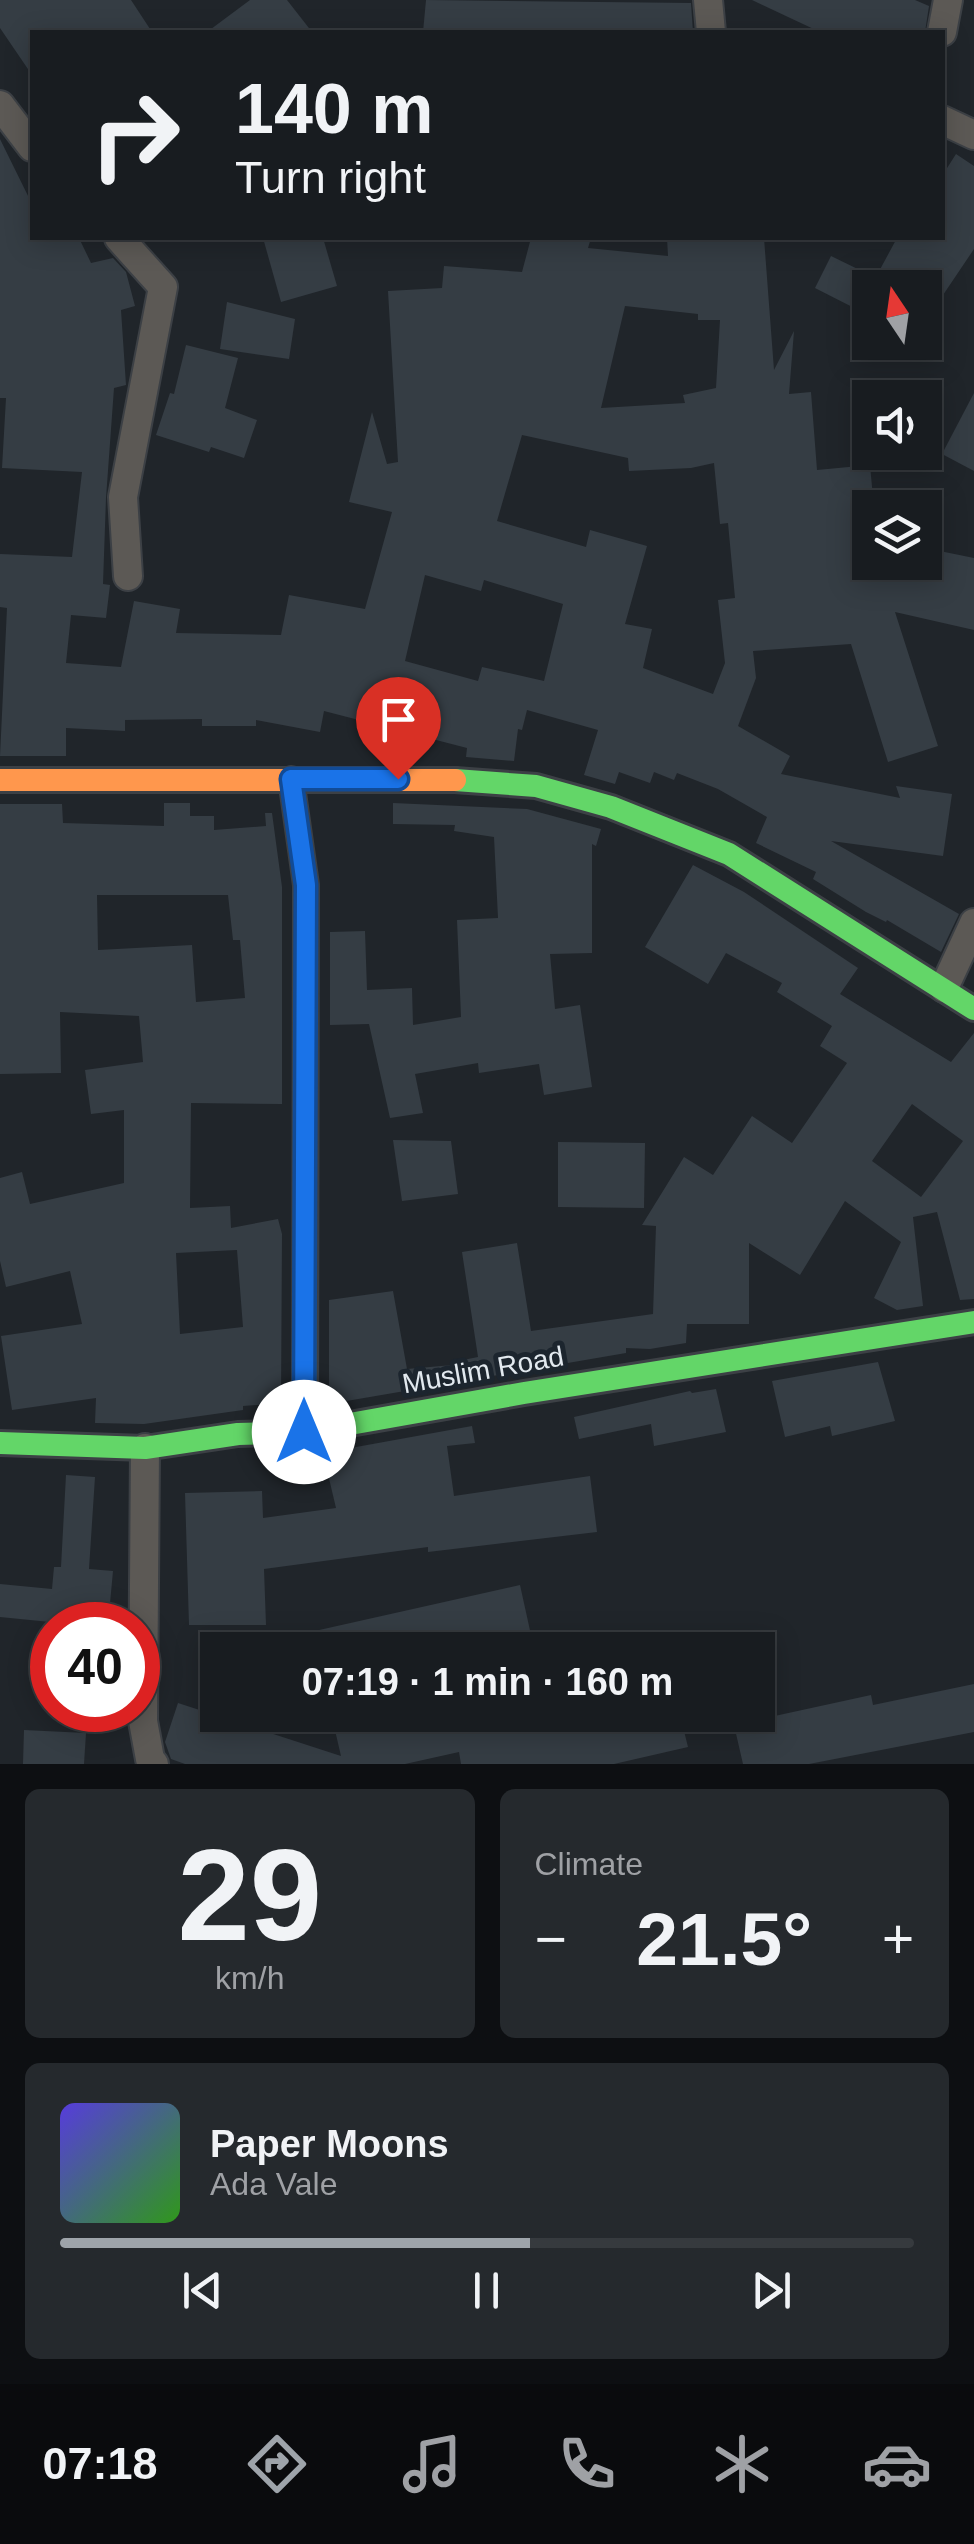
<!DOCTYPE html>
<html lang="en">
<head>
<meta charset="utf-8">
<style>
  body { margin:0; font-family:Arial,sans-serif; background:#25292d; color:#f1f3f6; height:100vh; display:flex; flex-direction:column; font-size:38px; white-space:nowrap }
  * { box-sizing:border-box; margin:0 }
  p { font-size:32px; color:#9fa1a5 }
  .icon { flex:none; width:55px; height:55px; fill:none; stroke:currentColor; stroke-width:2; stroke-linecap:round; stroke-linejoin:round }
  .map { position:relative; height:1764px; overflow:hidden }
  .side { display:flex; flex-direction:column; gap:25px; padding:25px; background:#0d0f12; flex:1 }
  .side>* { flex:none }
  .top-card { position:absolute; left:30px; top:30px; width:915px; height:210px; border-radius:0px; box-shadow:0 5px 25px #0003,0 0 0 2px #363a3e; background:#181c20; color:#f1f3f6; overflow:hidden }
  .needle { width:65px; rotate:347deg }
  .tools { position:absolute; left:852px; top:270px; display:grid; gap:20px }
  .tools a { display:grid; place-items:center; width:90px; height:90px; border-radius:0px; background:#181c20; box-shadow:0 5px 25px #0003,0 0 0 2px #363a3e; font-size:50px }
  .speed { position:absolute; left:30px; top:1602px; display:flex; gap:20px; font-size:50px; font-weight:700; text-align:center }
  .speed>* { display:grid; place-content:center; width:130px; height:130px; border-radius:50%; background:#181c20; box-shadow:0 5px 25px #0003,0 0 0 2px #363a3e; line-height:1 }
  .speed .limit { border:15px solid #d22; background:#fff; color:#111 }
  .pin { position:absolute; display:grid; place-items:center; width:85px; height:85px; color:#fff; margin:-102px -42px; border-radius:50% 50% 50% 0; rotate:-45deg; box-shadow:0 0 10px #0007 }
  .pin .icon { rotate:45deg }
  .me { position:absolute; width:110px; margin:-55px; rotate:0deg; stroke-linejoin:round; filter:drop-shadow(0 0 8px #0008) }
  .turn { display:flex; align-items:center; gap:35px; height:210px; padding:0 40px; font-size:45px }
  .turn .icon { width:130px; height:130px; stroke-width:2.5 }
  .turn b { display:block; font-size:70px; line-height:85px }
  .big { font-size:75px; font-weight:800; line-height:1.1 }
  .side .widget { flex:1; display:flex; flex-direction:column; justify-content:center; gap:15px; min-width:0; padding:0 35px; border-radius:15px; background:#25292d }
  .side .dial { align-items:center; gap:0 }
  .dial b { font-size:130px; line-height:1 }
  .song { display:flex; align-items:center; gap:30px }
  .cover { width:120px; height:120px; border-radius:15px; background:linear-gradient(135deg,hsl(250 70% 55%),hsl(110 70% 35%)) }
  .played { height:10px; border-radius:5px; background:linear-gradient(90deg,#9ea4aa 55%,#363a3e 55%) }
  .keys { display:flex; justify-content:space-around; direction:ltr }
  .heat { display:flex; justify-content:space-between; align-items:center; font-size:55px; direction:ltr }
  .side .tiles { flex:1; display:grid; gap:25px; grid-template-columns:1fr 1fr }
  .widget:last-child { grid-column:span 2 }
  .trip { position:absolute; left:200px; top:1632px; width:575px; height:100px; border-radius:0px; background:#181c20; box-shadow:0 5px 25px #0003,0 0 0 2px #363a3e; font-weight:800; line-height:100px; text-align:center }
  .tabs { display:flex; height:160px; justify-content:space-around; align-items:center; background:#0a0b0d; color:#9fa1a5 }
  .tabs .icon { width:70px; height:70px }
  .tabs .active { color:#9ea4aa }
  .tabs b { font-size:45px; color:#f1f3f6 }
  .map>svg:first-child { display:block }
  .building { fill:#353d44; fill-rule:evenodd }
  .lines { fill:none; stroke-linecap:round; stroke-linejoin:round }
  .street-casing { stroke:#3c4045; stroke-width:32 }
  .fast-casing { stroke:#3c4045; stroke-width:28 }
  .slow-casing { stroke:#3c4045; stroke-width:28 }
  .street { stroke:#5c5955; stroke-width:28 }
  .fast { stroke:#63d668; stroke-width:22 }
  .slow { stroke:#ff974d; stroke-width:22 }
  .route-casing { stroke:#114b97; stroke-width:25 }
  .route { stroke:#1a73e8; stroke-width:18 }
  .labels { text-anchor:middle; dominant-baseline:central; stroke-width:10; stroke-linejoin:round; paint-order:stroke }
  .street-label { font-size:28px; fill:#e2e9ef; stroke:#1c252e }
</style>
</head>
<body>
<div class="map">
<svg width="974" height="1764" viewBox="0 0 974 1764">
  <rect width="100%" height="100%" fill="#20252a"/>
  <!-- building -->
  <g class="building">
    <path d="M 0,0 L 131,0 L 152,32 L 32,32 L 32,75 L 0,28 Z"/>
    <path d="M 250,0 L 287,0 L 312,32 L 207,32 Z"/>
    <path d="M 426,0 L 691,3 L 693,32 L 423,32 Z"/>
    <path d="M 752,0 L 915,0 L 929,6 L 925,32 L 820,32 Z"/>
    <path d="M 0,139 L 32,204 L 32,238 L 79,238 L 91,263 L 113,258 L 126,272 L 135,306 L 121,310 L 126,385 L 114,388 L 106,498 L 103,584 L 110,585 L 106,618 L 71,615 L 66,663 L 121,667 L 134,601 L 180,609 L 176,633 L 281,635 L 289,595 L 365,609 L 392,512 L 349,502 L 372,412 L 387,464 L 398,462 L 388,291 L 442,288 L 444,266 L 522,272 L 531,238 L 591,238 L 588,248 L 668,256 L 667,238 L 764,238 L 774,370 L 794,331 L 789,394 L 811,392 L 817,470 L 870,465 L 874,508 L 870,508 L 870,562 L 925,562 L 925,548 L 974,558 L 974,630 L 895,612 L 938,746 L 888,762 L 851,644 L 753,651 L 756,678 L 738,726 L 790,756 L 781,774 L 900,798 L 896,786 L 952,794 L 943,856 L 831,841 L 959,914 L 941,952 L 887,920 L 886,922 L 866,912 L 813,879 L 816,872 L 756,843 L 767,817 L 718,789 L 677,773 L 674,780 L 654,772 L 650,783 L 619,772 L 615,784 L 584,775 L 598,730 L 527,710 L 522,730 L 518,729 L 514,761 L 466,757 L 467,748 L 324,711 L 320,732 L 256,720 L 256,726 L 202,726 L 202,719 L 125,720 L 125,731 L 66,728 L 66,756 L 0,756 L 7,608 L 0,607 L 0,554 L 72,557 L 82,472 L 2,468 L 6,398 L 0,398 ZM 625,306 L 698,314 L 698,320 L 720,320 L 716,388 L 683,395 L 685,403 L 601,408 ZM 522,435 L 628,458 L 629,471 L 691,468 L 714,463 L 720,524 L 728,523 L 735,598 L 718,600 L 725,663 L 713,694 L 643,668 L 652,629 L 625,624 L 647,546 L 590,530 L 586,547 L 497,521 ZM 425,575 L 481,591 L 484,580 L 563,604 L 544,681 L 482,667 L 478,681 L 405,661 Z"/>
    <path d="M 956,154 L 974,166 L 974,249 L 941,298 L 925,288 L 870,288 L 897,238 L 942,238 L 942,176 Z"/>
    <path d="M 263,238 L 323,238 L 337,286 L 281,302 Z"/>
    <path d="M 831,256 L 870,275 L 870,316 L 815,288 Z"/>
    <path d="M 227,302 L 295,319 L 289,359 L 220,349 Z"/>
    <path d="M 186,345 L 238,358 L 225,408 L 257,420 L 244,458 L 211,447 L 209,452 L 156,435 L 170,393 L 174,394 Z"/>
    <path d="M 974,393 L 974,471 L 942,454 Z"/>
    <path d="M 164,803 L 190,803 L 190,816 L 214,816 L 214,830 L 266,826 L 265,813 L 272,813 L 282,887 L 282,1104 L 191,1103 L 190,1208 L 230,1206 L 231,1228 L 278,1219 L 282,1234 L 281,1403 L 243,1406 L 243,1410 L 144,1424 L 95,1423 L 96,1398 L 12,1410 L 1,1336 L 82,1324 L 70,1271 L 6,1287 L 0,1261 L 0,1178 L 22,1172 L 30,1204 L 124,1183 L 124,1110 L 91,1114 L 85,1070 L 143,1062 L 139,1016 L 60,1012 L 61,1073 L 0,1074 L 0,804 L 62,804 L 63,823 L 164,826 ZM 97,895 L 228,895 L 233,940 L 240,940 L 245,998 L 196,1002 L 192,945 L 98,950 ZM 237,1250 L 243,1327 L 180,1334 L 176,1253 Z"/>
    <path d="M 393,803 L 527,809 L 601,829 L 596,846 L 592,844 L 592,953 L 550,954 L 555,1009 L 580,1005 L 592,1087 L 544,1095 L 539,1064 L 479,1073 L 478,1063 L 415,1074 L 423,1113 L 390,1118 L 369,1024 L 330,1025 L 330,932 L 365,931 L 367,990 L 412,988 L 413,1025 L 461,1017 L 457,920 L 498,918 L 494,837 L 454,831 L 455,825 L 393,824 Z"/>
    <path d="M 693,865 L 744,892 L 858,968 L 840,994 L 951,1062 L 974,1033 L 974,1299 L 960,1300 L 937,1212 L 913,1217 L 923,1306 L 897,1310 L 874,1298 L 901,1242 L 845,1201 L 800,1275 L 749,1243 L 749,1324 L 687,1324 L 686,1343 L 650,1349 L 626,1348 L 626,1353 L 329,1404 L 329,1300 L 393,1291 L 407,1369 L 464,1364 L 463,1360 L 478,1357 L 462,1252 L 517,1243 L 531,1331 L 653,1314 L 656,1226 L 642,1225 L 684,1157 L 713,1175 L 752,1116 L 792,1143 L 847,1063 L 820,1046 L 832,1026 L 777,992 L 782,983 L 726,953 L 708,984 L 645,947 ZM 912,1104 L 963,1141 L 921,1197 L 872,1161 Z"/>
    <path d="M 393,1140 L 451,1141 L 458,1194 L 402,1201 Z"/>
    <path d="M 558,1142 L 645,1143 L 644,1208 L 558,1207 Z"/>
    <path d="M 878,1362 L 895,1421 L 832,1436 L 830,1426 L 785,1437 L 772,1381 Z"/>
    <path d="M 716,1389 L 726,1432 L 654,1446 L 651,1424 L 579,1439 L 574,1417 L 690,1391 L 692,1393 Z"/>
    <path d="M 472,1426 L 475,1443 L 447,1446 L 454,1496 L 590,1476 L 597,1532 L 428,1552 L 428,1547 L 264,1569 L 266,1625 L 189,1625 L 185,1493 L 262,1491 L 263,1518 L 336,1508 L 323,1453 Z"/>
    <path d="M 66,1475 L 95,1477 L 89,1569 L 113,1571 L 108,1625 L 49,1625 L 50,1622 L 0,1617 L 0,1584 L 52,1589 L 54,1567 L 61,1567 Z"/>
    <path d="M 520,1585 L 531,1635 L 464,1650 L 280,1650 L 279,1639 Z"/>
    <path d="M 974,1684 L 974,1732 L 809,1764 L 743,1764 L 734,1725 L 871,1695 L 873,1705 Z"/>
    <path d="M 178,1703 L 341,1756 L 334,1726 L 384,1715 L 680,1715 L 688,1747 L 614,1764 L 461,1764 L 459,1752 L 405,1764 L 185,1764 L 171,1759 L 165,1742 Z"/>
    <path d="M 24,1730 L 86,1733 L 84,1764 L 23,1764 Z"/>
  </g>
  <g class="lines">
    <!-- street casing -->
    <g class="street-casing">
      <g id="street">
        <path d="M 708,0 L 711,32"/>
        <path d="M 942,32 L 948,0"/>
        <path d="M 0,105 L 32,147"/>
        <path d="M 942,120 L 974,135"/>
        <path d="M 119,238 L 163,287 L 123,497 L 128,576"/>
        <path d="M 944,988 L 974,923"/>
        <path d="M 145,1448 L 143,1721 L 150,1759 L 154,1764"/>
      </g>
    </g>
    <!-- fast casing -->
    <g class="fast-casing">
      <g id="fast">
        <path d="M 291,779 L 306,885 L 305,1432"/>
        <path d="M 455,780 L 536,786 L 611,807 L 729,854 L 974,1009"/>
        <path d="M 0,1443 L 145,1448 L 238,1434 L 305,1432 L 524,1393 L 974,1322"/>
      </g>
    </g>
    <!-- slow casing -->
    <g class="slow-casing">
      <path id="slow" d="M 0,780 L 455,780"/>
    </g>
    <!-- street -->
    <use href="#street" class="street"/>
    <!-- fast -->
    <use href="#fast" class="fast"/>
    <!-- slow -->
    <use href="#slow" class="slow"/>
  </g>
  <g class="lines">
    <!-- route casing -->
    <g class="route-casing">
      <path id="route" d="M 304,1432 L 306,885 L 291,779 L 398,779"/>
    </g>
    <!-- route -->
    <use href="#route" class="route"/>
  </g>
  <g class="labels">
    <!-- street labels -->
    <g class="street-label">
      <text transform="translate(483 1370) rotate(-10)">Muslim Road</text>
    </g>
  </g>
</svg>
<div class="tools">
<a><svg class="needle" viewBox="-14 -14 28 28"><path d="M0-13l5 13h-10z" fill="#e53935"/><path d="M0 13l5-13h-10z" fill="#9fa1a5"/></svg></a>
<a><svg class="icon" aria-label="sound" viewBox="0 0 24 24"><path d="M4 9h4l5-4v14l-5-4H4zM17 9q2 3 0 6"/></svg></a>
<a><svg class="icon" aria-label="layers" viewBox="0 0 24 24"><path d="M12 4l9 5-9 5-9-5zM3 14l9 5 9-5"/></svg></a>
</div>
<div class="speed"><div class="limit">40</div></div>
<div class="pin" style="left:398px;top:779px;background:#d93025"><svg class="icon" aria-label="arrive" viewBox="0 0 24 24"><path d="M6 21V4h12l-3 4 3 4H6"/></svg></div>
<svg class="me" style="left:304px;top:1432px" viewBox="-20 -20 40 40"><circle r="19" fill="#fff"/><path d="M0-13L10 11 0 6-10 11z" fill="#1a73e8"/></svg>
<div class="trip">07:19 · 1 min · 160 m</div>
<div class="top-card">
<div class="turn"><svg class="icon" aria-label="right" viewBox="0 0 24 24"><path d="M7 20v-9h11M14 6l5 5-5 5"/></svg><div><b>140 m</b>Turn right</div></div>
</div>
</div>
<section class="side">
<div class="tiles">
<div class="widget dial"><b>29</b><p>km/h</p></div>
<div class="widget"><p>Climate</p>
<div class="heat"><a>−</a><b class="big">21.5°</b><a>+</a></div>
</div>
<div class="widget">
<div class="song"><i class="cover"></i><div><b>Paper Moons</b><p>Ada Vale</p></div></div>
<div class="played"></div>
<div class="keys"><svg class="icon" aria-label="previous" viewBox="0 0 24 24"><path d="M18 5L8 12l10 7zM5 5v14"/></svg><svg class="icon" aria-label="pause" viewBox="0 0 24 24"><path d="M8 5v14M16 5v14"/></svg><svg class="icon" aria-label="next" viewBox="0 0 24 24"><path d="M6 5l10 7-10 7zM19 5v14"/></svg></div>
</div>
</div>
</section>
<nav class="tabs">
<b>07:18</b>
<svg class="icon active" aria-label="directions" viewBox="0 0 24 24"><path d="M12 3l9 9-9 9-9-9zM9 14v-3h6M13 9l2 2-2 2"/></svg>
<svg class="icon" aria-label="music" viewBox="0 0 24 24"><path d="M9 18V5l10-2v13"/><circle cx="6" cy="18" r="3"/><circle cx="16" cy="16" r="3"/></svg>
<svg class="icon" aria-label="phone" viewBox="0 0 24 24"><path d="M5 4h4l2 5-3 2q2 4 5 5l2-3 5 2v4C11 20 4 13 5 4z"/></svg>
<svg class="icon" aria-label="climate" viewBox="0 0 24 24"><path d="M12 3v18M4 7l16 10M4 17L20 7"/></svg>
<svg class="icon" aria-label="car" viewBox="0 0 24 24"><path d="M5 17H2v-5l4-1 3-4h7l3 4 3 1v5h-3M9 17h6M6 11h13"/><circle cx="7" cy="17" r="2"/><circle cx="17" cy="17" r="2"/></svg>
</nav>
</body>
</html>
